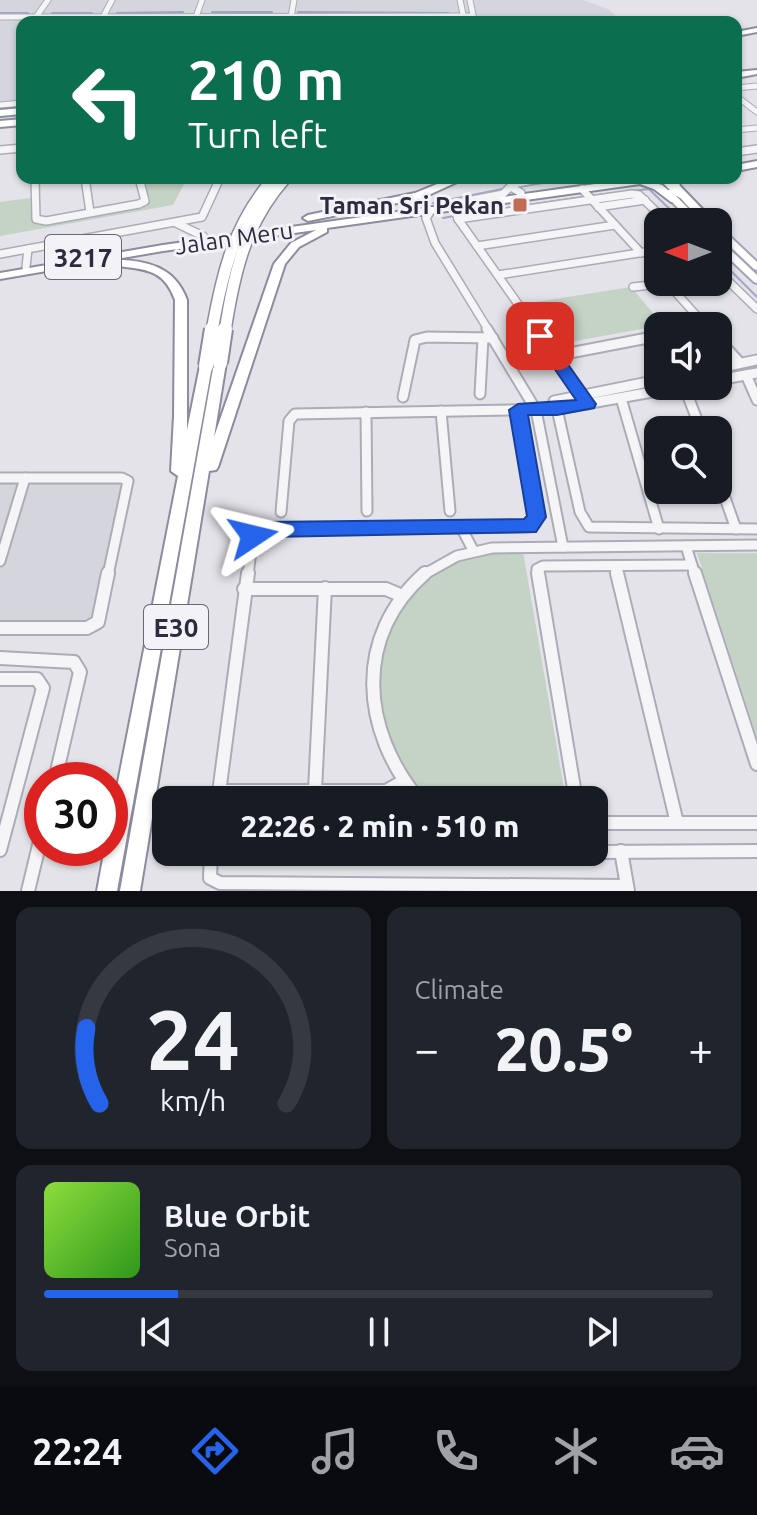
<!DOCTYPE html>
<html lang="en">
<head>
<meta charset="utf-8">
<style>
  body { margin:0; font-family:Ubuntu,sans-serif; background:#20242c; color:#f1f3f6; height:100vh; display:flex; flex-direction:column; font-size:30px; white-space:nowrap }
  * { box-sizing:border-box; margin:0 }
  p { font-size:26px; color:#9ea1a6 }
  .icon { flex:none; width:44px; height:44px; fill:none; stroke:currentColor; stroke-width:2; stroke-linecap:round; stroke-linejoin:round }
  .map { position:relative; height:891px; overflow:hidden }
  .drawer { display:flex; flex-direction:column; gap:16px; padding:16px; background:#0d0f14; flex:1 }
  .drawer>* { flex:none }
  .banner { position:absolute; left:16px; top:16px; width:726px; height:168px; border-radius:16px; box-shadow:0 2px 6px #0004; background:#0b6e4f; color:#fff; overflow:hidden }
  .needle { width:52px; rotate:270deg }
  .buttons { position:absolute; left:644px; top:208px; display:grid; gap:16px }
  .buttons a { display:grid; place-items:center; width:88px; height:88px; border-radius:16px; background:#171b24; box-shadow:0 2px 6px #0004; font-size:40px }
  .speed { position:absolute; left:24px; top:762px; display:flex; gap:16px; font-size:40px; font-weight:700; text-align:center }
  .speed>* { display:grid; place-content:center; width:104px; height:104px; border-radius:50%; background:#171b24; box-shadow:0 2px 6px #0004; line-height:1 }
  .speed .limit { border:12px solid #d22; background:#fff; color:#111 }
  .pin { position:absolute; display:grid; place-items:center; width:68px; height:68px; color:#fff; margin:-34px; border-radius:16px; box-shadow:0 4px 12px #0006 }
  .me { position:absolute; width:88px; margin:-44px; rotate:80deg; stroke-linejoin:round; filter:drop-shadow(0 0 6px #0008) }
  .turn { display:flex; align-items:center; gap:28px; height:168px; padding:0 40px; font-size:36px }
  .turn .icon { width:104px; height:104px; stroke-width:2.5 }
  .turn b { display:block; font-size:56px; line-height:68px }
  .big { font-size:60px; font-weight:800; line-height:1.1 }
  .drawer .widget { flex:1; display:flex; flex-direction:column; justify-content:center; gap:12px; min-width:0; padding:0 28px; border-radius:16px; background:#20242c }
  .drawer .dial { align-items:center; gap:0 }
  .dial svg { height:208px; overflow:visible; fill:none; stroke:#363941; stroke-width:7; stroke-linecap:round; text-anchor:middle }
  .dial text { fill:#f1f3f6; stroke:none }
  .song { display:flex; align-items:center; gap:24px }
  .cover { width:96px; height:96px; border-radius:12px; background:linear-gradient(135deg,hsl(90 70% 55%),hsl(110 70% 35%)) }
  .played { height:8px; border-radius:4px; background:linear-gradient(90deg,#2563eb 20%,#363941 20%) }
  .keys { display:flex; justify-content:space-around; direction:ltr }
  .heat { display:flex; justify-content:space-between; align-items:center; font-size:44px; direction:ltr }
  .drawer .tiles { flex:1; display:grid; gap:16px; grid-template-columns:1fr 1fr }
  .widget:last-child { grid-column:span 2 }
  .trip { position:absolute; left:152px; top:786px; width:456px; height:80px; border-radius:16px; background:#171b24; box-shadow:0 2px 6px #0004; font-weight:800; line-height:80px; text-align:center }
  .dock { display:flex; height:128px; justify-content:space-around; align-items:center; background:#090b0e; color:#9ea1a6 }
  .dock .icon { width:56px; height:56px }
  .dock .current { color:#2563eb }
  .dock b { font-size:36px; color:#f1f3f6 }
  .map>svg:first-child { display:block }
  .built { fill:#d5d5de }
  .green { fill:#c5d2c6 }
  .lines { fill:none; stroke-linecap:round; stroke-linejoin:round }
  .stream { stroke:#a2a6c5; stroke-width:2 }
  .minor-far3-casing { stroke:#acacb6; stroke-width:7 }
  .minor-far2-casing { stroke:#acacb6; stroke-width:10 }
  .minor-far1-casing { stroke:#acacb6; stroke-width:13 }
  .minor-casing { stroke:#acacb6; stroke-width:16 }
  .major-casing { stroke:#a3a4b4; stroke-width:4 }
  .highway-casing { stroke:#8c8c9f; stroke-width:4 }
  .minor-far3 { stroke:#f5f5f8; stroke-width:5 }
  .minor-far2 { stroke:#f5f5f8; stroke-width:7 }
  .minor-far1 { stroke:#f5f5f8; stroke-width:9 }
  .minor { stroke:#f5f5f8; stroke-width:12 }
  .major { fill:#fff; fill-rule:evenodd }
  .highway { fill:#fff; fill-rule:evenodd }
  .highway-bridge-far1-casing { stroke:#8c8c9f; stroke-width:14; stroke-linecap:butt }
  .highway-bridge-casing { stroke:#8c8c9f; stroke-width:18; stroke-linecap:butt }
  .highway-bridge-far1 { stroke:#fff; stroke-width:11 }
  .highway-bridge { stroke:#fff; stroke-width:14 }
  .route { fill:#2563eb; stroke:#184099; stroke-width:2 }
  .poi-dot { fill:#c16d56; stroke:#f2f2f7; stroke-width:3 }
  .labels { text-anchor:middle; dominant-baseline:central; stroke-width:6; stroke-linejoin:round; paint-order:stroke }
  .far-poi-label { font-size:24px; font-weight:bold; fill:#2c2c40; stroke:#f2f2f7; text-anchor:end }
  .far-street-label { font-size:24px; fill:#2c2c40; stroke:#f2f2f7 }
  .shield { fill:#f2f2f7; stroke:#676777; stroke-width:2 }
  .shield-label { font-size:26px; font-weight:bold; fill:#2c2c40 }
</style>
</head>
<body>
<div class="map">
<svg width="757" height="891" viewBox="0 0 757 891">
  <rect width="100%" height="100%" fill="#e3e3e9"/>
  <!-- built -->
  <g class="built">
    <path d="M 0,0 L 583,0 L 608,9 L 622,22 L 22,22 L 22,109 L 0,111 Z"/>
    <path d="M 0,480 L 123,480 L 92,624 L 0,625 Z"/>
  </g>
  <!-- green -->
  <g class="green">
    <path d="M 187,178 L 173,205 L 0,236 L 0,202 L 30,198 L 33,220 L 140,206 L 150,201 L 144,182 Z"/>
    <path d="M 631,287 L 663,325 L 564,343 L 536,302 Z"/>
    <path d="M 493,551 L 523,552 L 566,800 L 430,800 C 414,784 392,764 386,741 C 383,730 383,716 382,704 C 371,620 406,565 493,551 Z"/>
    <path d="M 697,553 L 757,553 L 757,737 Z"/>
  </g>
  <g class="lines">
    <!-- stream -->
    <g class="stream">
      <path d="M 212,12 L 272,12"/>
      <path d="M 298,12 L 448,13"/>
      <path d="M 0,13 L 28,13"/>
      <path d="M 52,13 L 92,13"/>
      <path d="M 117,13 L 183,12"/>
      <path d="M 522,186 L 576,178"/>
      <path d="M 597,195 L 649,189 L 683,222"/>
      <path d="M 433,203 L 502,189"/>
      <path d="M 460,215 L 582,197"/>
      <path d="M 443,218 L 454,216"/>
      <path d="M 718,258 L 757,297"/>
    </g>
    <!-- minor-far3 casing -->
    <g class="minor-far3-casing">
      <g id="minor-far3">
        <path d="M 460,0 L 464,19"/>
        <path d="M 470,0 L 474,20"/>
        <path d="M 0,17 L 473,16"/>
        <path d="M 36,17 L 48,0"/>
        <path d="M 103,17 L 112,0"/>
        <path d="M 196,17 L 202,0"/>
        <path d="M 291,17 L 294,0"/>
        <path d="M 736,88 L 757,86"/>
        <path d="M 736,96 L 757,112"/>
        <path d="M 0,105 L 22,103"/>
        <path d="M 736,130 L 757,128"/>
      </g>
    </g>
    <!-- minor-far2 casing -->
    <g class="minor-far2-casing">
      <g id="minor-far2">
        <path d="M 0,150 L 22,148"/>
        <path d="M 736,152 L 757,149"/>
        <path d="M 35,178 L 36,219 L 46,221 L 139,204 L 145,201 L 139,178"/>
        <path d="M 85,178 L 90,212"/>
        <path d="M 511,187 L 521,193"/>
        <path d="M 582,189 L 641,253"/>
        <path d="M 452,204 L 503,194 L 513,184 L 544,178"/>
        <path d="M 598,207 L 645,200"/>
        <path d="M 455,208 L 458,219 L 537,331"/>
        <path d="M 431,211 L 426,218 L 435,243 L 489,331"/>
        <path d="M 458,219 L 632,194 L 639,195 L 667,222"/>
        <path d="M 176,223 L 203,236"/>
        <path d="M 477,246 L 615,225"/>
        <path d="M 0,254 L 202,217 L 220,178"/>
        <path d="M 26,267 L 28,249"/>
        <path d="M 718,271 L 757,309"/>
        <path d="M 498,275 L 658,250"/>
        <path d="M 668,284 L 706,326"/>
        <path d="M 633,287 L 678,282"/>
      </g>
    </g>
    <!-- minor-far1 casing -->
    <g class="minor-far1-casing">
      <g id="minor-far1">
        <path d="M 487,329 L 536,410 L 563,547"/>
        <path d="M 536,329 L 588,404"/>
        <path d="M 718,339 L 740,363"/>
        <path d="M 554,356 L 658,336"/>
        <path d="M 718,368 L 757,360"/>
        <path d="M 746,375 L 757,400"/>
        <path d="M 718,380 L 757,373"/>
        <path d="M 684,386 L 701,430"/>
        <path d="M 480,394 L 483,338"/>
        <path d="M 403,397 L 415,340 L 427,337 L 493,338"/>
        <path d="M 621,398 L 659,529"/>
        <path d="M 554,401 L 658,380"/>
        <path d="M 557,409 L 580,512 L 589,527 L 757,529"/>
        <path d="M 441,411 L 450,511"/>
        <path d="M 366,412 L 367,511"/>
        <path d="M 0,478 L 122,478 L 128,481 L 108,575"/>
        <path d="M 718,478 L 736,529"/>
        <path d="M 281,512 L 289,421 L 295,414 L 557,409 L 686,386"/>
        <path d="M 462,529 L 473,550"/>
        <path d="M 686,546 L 695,575"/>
        <path d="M 0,561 L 25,478"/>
        <path d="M 615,566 L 617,575"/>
        <path d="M 248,575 L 253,536 L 266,530 L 529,527 L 537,517 L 518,410"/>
        <path d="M 423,575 L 457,556 L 492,548 L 757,545"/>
        <path d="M 538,575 L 537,569 L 543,566 L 692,565"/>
      </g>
    </g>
    <!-- minor casing -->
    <g class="minor-casing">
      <g id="minor">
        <path d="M 538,573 L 576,800"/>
        <path d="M 617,573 L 677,823"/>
        <path d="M 695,573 L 757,764"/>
        <path d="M 244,589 L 386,589 L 400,595"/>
        <path d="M 0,628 L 87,628 L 98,622 L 108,573"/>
        <path d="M 0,658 L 74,662 L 80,672 L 55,780"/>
        <path d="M 0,679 L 37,679 L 43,688 L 0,850"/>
        <path d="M 315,790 L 325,588"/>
        <path d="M 219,791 L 386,791 L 404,781"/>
        <path d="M 218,800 L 248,573"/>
        <path d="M 419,800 C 361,730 353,637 425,573"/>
        <path d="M 594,823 L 757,823"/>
        <path d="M 621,851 L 628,891"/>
        <path d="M 211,852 L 210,878 L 220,883 L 627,886"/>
        <path d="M 594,852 L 757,851"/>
        <path d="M 28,891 L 42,833"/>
      </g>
    </g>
    <!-- major casing -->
    <g class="major-casing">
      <g id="major">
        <path d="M 658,178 L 667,178 L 683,193 L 683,197 L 680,198 L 675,195 L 702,222 L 692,222 L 664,194 L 664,190 L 670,190 Z"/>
        <path d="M 694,204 L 697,205 L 715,222 L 705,222 L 690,207 Z"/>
        <path d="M 718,227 L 721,228 L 757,262 L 757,270 L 754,269 L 718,235 Z"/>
        <path d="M 718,240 L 721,241 L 757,275 L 757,283 L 754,282 L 718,248 Z"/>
      </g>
    </g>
    <!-- highway casing -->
    <g class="highway-casing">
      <g id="highway">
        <path d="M 757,28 L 757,32 L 736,36 L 736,32 Z"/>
        <path d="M 757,70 L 757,74 L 736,78 L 736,72 Z"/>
        <path d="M 22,108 L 22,114 L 0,116 L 0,110 Z"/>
        <path d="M 22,119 L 22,125 L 0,127 L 0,121 Z"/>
        <path d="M 757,161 L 757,167 L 736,171 L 736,165 Z"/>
        <path d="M 452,178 L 466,178 L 422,198 L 308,221 L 303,218 L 308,215 L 415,193 Z"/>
        <path d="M 638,178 L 664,178 L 652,182 L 662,185 L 680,200 L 679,202 L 671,202 L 654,189 L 640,184 L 327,228 L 327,232 L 299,247 L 285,264 L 218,467 L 216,470 L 209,471 L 140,891 L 120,891 L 214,363 L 220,359 L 226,363 L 214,437 L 274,264 L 291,243 L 316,230 L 163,251 L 0,279 L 0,273 L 163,245 Z"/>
        <path d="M 689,178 L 679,183 L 680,186 L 707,214 L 707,218 L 699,218 L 670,187 L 670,179 Z"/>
        <path d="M 115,260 C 147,260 175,267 187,300 L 187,430 L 200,366 L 206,362 L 212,366 L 117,891 L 97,891 L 105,848 L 110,848 L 110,823 L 178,476 L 171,471 L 174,416 L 175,300 C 163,266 141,270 111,265 L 111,261 Z"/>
      </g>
    </g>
    <!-- minor-far3 -->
    <use href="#minor-far3" class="minor-far3"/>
    <!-- minor-far2 -->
    <use href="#minor-far2" class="minor-far2"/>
    <!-- minor-far1 -->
    <use href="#minor-far1" class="minor-far1"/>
    <!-- minor -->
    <use href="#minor" class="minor"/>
    <!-- major -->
    <use href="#major" class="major"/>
    <!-- highway -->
    <use href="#highway" class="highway"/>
    <!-- highway-bridge-far1 casing -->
    <g class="highway-bridge-far1-casing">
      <g id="highway-bridge-far1">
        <path d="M 212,331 C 222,274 234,223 274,178"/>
        <path d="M 225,331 C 234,273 245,223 285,178"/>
      </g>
    </g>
    <!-- highway-bridge casing -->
    <g class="highway-bridge-casing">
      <g id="highway-bridge">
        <path d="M 220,363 L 225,329"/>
        <path d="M 206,366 L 212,329"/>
      </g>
    </g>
    <!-- highway-bridge-far1 -->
    <use href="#highway-bridge-far1" class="highway-bridge-far1"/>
    <!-- highway-bridge -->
    <use href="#highway-bridge" class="highway-bridge"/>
  </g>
  <!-- route -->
  <path class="route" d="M 540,331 L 545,332 L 596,404 L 594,408 L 557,415 L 528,415 L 546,517 L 536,532 L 268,537 L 253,543 L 246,541 L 243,536 L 246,531 L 266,522 L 524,519 L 527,516 L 509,410 L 518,404 L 576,400 L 532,336 Z"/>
  <!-- markers -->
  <rect class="poi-dot" x="512" y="197" width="16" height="16" rx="4"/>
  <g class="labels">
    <!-- far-poi labels -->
    <g class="far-poi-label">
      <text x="504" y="205">Taman Sri Pekan</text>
    </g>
    <!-- far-street labels -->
    <g class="far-street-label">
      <text transform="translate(234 238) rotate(-8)">Jalan Meru</text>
    </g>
    <!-- shield labels -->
    <g class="shield">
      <rect x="45" y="235" width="76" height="44" rx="6"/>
      <rect x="144" y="605" width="64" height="44" rx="6"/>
    </g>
    <g class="shield-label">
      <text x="83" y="257">3217</text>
      <text x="176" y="627">E30</text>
    </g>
  </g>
</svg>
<div class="buttons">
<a><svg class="needle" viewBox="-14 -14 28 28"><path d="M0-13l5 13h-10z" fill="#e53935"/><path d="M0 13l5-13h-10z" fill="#9ea1a6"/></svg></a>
<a><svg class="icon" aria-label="sound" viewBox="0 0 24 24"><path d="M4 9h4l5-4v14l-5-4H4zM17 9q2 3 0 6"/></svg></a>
<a><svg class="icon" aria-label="search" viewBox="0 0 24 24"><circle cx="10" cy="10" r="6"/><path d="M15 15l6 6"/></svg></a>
</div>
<div class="speed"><div class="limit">30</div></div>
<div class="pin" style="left:540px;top:336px;background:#d93025"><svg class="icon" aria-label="arrive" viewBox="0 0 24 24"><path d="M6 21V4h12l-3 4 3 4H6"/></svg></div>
<svg class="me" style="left:253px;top:536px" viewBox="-20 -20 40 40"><path d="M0-17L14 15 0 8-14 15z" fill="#2563eb" stroke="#fff" stroke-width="4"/></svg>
<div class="trip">22:26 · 2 min · 510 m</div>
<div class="banner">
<div class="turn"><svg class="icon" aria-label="left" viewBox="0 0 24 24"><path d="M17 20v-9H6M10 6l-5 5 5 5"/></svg><div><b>210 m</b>Turn left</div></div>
</div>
</div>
<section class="drawer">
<div class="tiles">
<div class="widget dial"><svg viewBox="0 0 100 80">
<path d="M14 69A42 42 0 1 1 86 69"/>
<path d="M14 69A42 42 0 0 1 9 40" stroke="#2563eb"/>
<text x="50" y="56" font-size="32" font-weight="700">24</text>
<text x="50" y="72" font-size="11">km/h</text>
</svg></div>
<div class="widget"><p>Climate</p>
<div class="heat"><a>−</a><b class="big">20.5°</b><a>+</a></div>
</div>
<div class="widget">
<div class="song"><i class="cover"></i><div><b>Blue Orbit</b><p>Sona</p></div></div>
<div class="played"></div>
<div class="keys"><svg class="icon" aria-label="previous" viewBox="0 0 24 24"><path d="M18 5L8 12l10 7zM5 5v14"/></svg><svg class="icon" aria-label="pause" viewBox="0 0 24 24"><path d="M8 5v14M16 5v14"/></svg><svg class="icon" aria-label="next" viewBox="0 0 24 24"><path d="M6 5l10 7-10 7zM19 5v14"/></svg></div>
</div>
</div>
</section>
<nav class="dock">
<b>22:24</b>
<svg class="icon current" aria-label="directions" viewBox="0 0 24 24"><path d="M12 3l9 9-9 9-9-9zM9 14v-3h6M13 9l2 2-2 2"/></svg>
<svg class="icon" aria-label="music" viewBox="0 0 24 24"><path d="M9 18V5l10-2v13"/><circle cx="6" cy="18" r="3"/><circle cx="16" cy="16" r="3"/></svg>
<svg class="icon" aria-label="phone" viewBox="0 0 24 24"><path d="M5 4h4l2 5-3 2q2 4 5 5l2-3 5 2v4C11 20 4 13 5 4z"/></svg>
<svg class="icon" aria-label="climate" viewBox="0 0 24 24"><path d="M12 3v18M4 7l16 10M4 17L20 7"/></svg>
<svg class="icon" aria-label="car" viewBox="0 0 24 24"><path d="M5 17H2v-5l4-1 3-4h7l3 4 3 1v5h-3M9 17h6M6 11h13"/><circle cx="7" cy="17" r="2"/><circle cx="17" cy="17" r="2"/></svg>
</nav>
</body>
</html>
